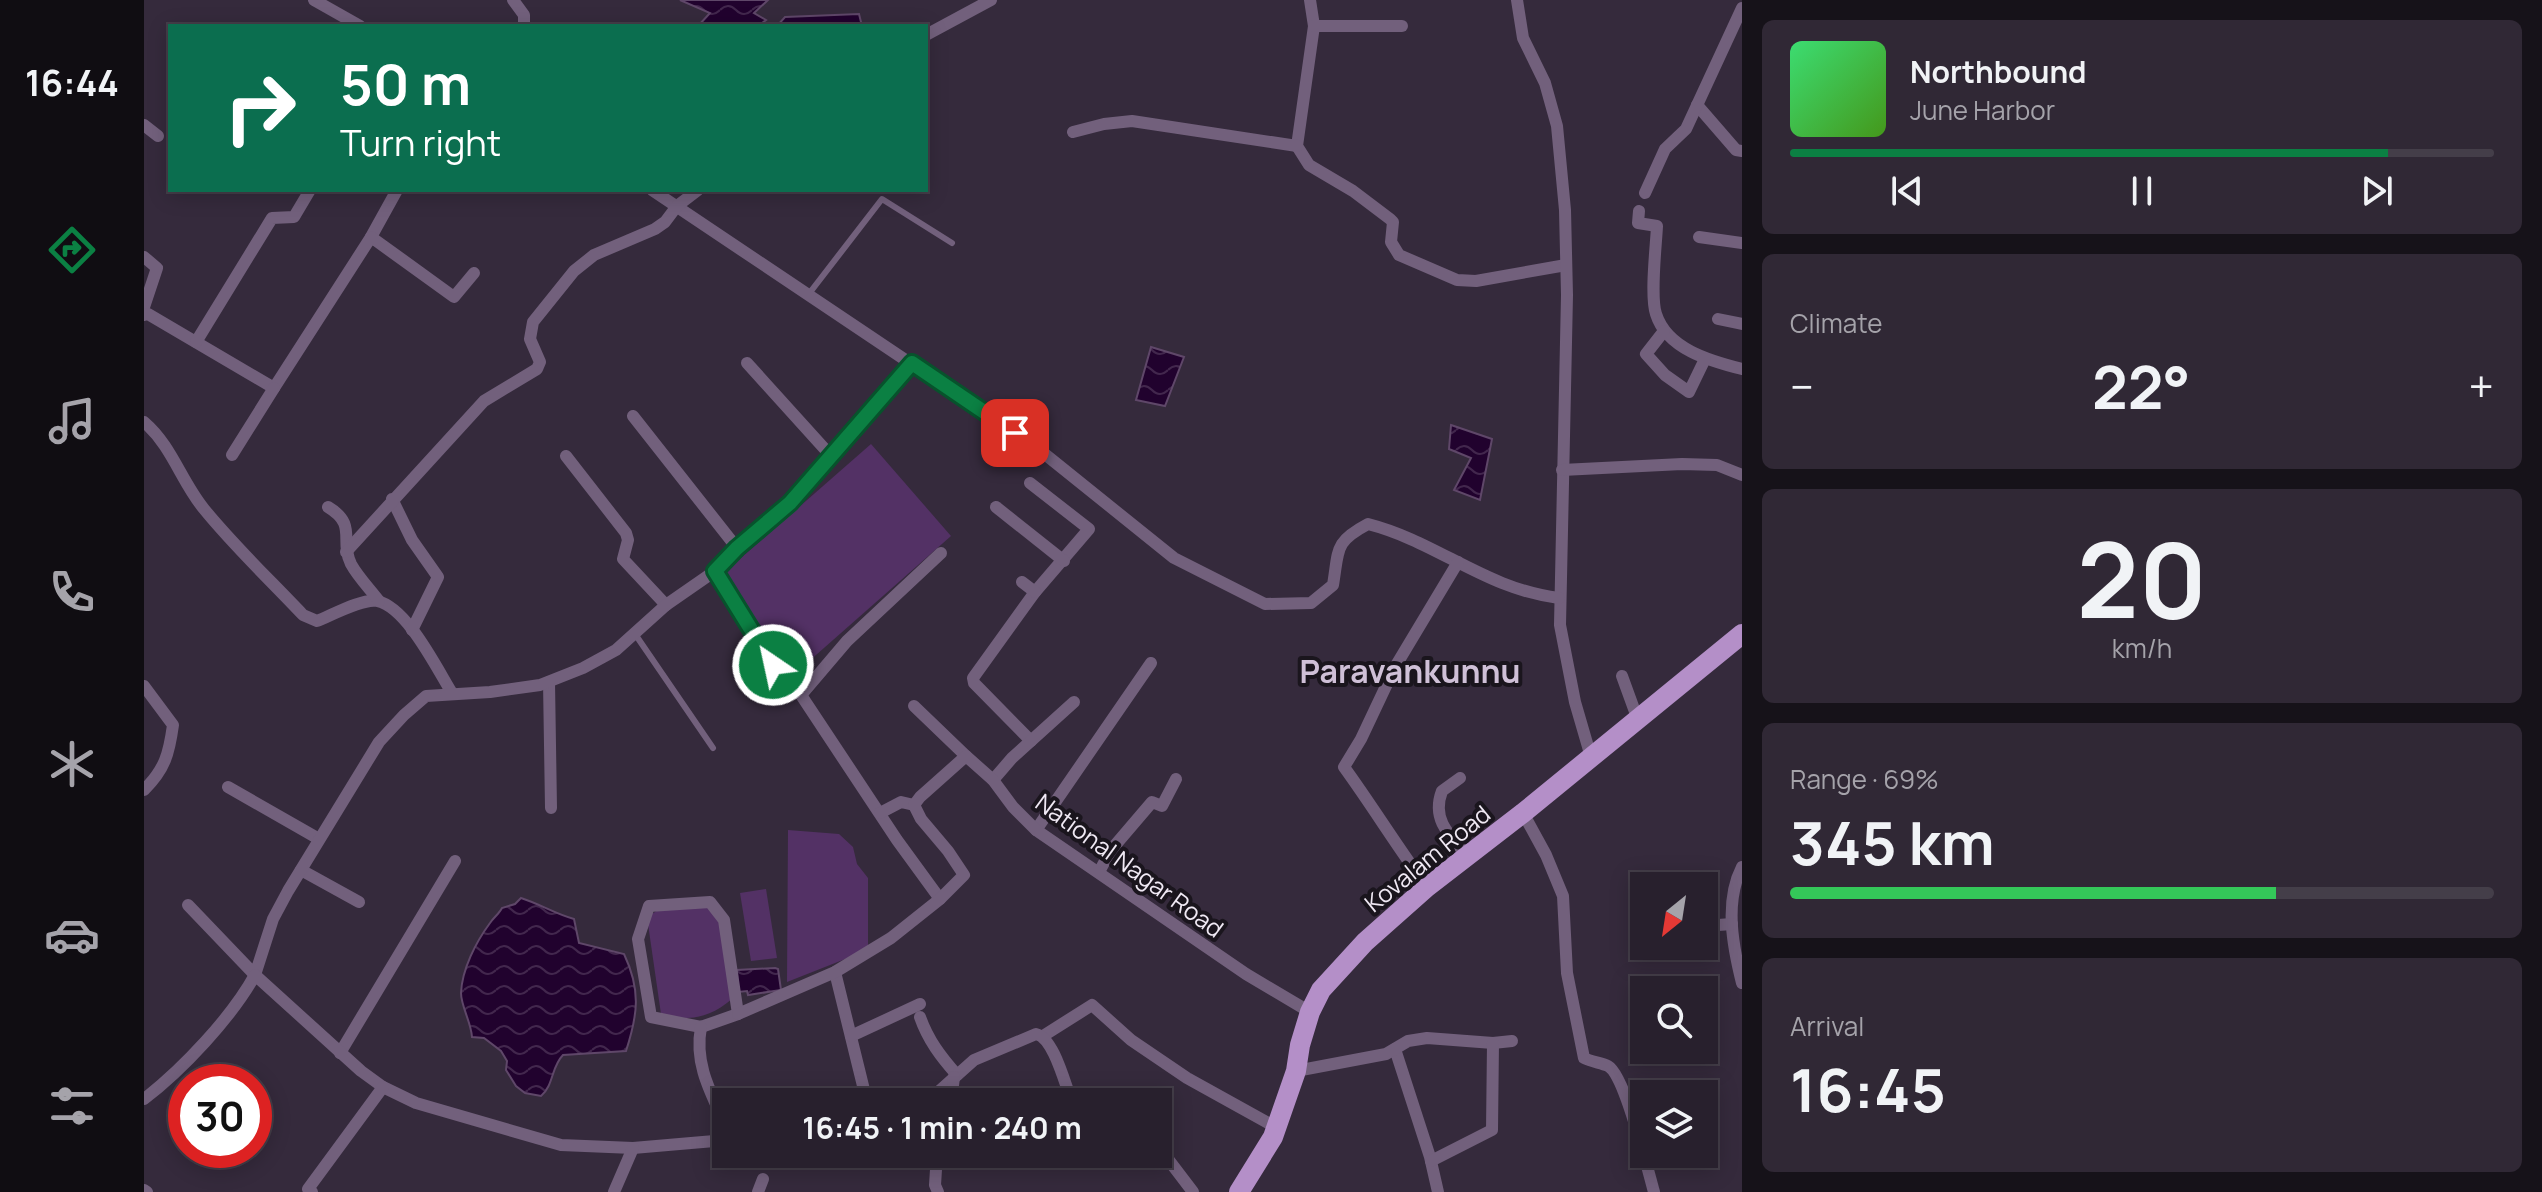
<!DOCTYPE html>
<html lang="en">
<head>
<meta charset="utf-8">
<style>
  body { margin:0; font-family:Manrope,sans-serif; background:#302835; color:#f1f3f6; height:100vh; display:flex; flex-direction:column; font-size:30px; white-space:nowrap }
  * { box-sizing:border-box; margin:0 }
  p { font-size:26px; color:#a5a3aa }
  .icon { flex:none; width:44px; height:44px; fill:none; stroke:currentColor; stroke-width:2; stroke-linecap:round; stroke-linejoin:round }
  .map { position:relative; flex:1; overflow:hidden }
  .panel { display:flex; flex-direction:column; gap:20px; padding:20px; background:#161219; width:800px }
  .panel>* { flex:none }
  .banner { position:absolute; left:24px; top:24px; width:760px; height:168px; border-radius:0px; box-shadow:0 4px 20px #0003,0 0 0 2px #443e49; background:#0b6e4f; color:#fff; overflow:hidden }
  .needle { width:52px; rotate:210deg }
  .tools { position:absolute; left:1486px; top:872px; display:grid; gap:16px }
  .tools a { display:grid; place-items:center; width:88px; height:88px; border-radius:0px; background:#28202d; box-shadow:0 4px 20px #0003,0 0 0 2px #443e49; font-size:40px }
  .speed { position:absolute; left:24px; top:1064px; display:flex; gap:16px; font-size:40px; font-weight:700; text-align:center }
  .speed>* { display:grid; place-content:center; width:104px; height:104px; border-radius:50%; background:#28202d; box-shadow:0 4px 20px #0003,0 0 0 2px #443e49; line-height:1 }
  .speed .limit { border:12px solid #d22; background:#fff; color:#111 }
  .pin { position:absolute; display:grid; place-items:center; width:68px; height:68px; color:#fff; margin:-34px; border-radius:16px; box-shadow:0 4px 12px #0006 }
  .me { position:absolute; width:88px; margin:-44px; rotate:326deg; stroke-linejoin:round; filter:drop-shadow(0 0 6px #0008) }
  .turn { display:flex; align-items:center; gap:28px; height:168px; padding:0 40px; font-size:36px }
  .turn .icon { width:104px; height:104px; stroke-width:2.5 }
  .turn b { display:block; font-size:56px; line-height:68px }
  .big { font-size:60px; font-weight:700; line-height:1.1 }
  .panel .card { flex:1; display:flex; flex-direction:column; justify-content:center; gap:12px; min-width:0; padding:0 28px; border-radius:12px; background:#302835 }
  .panel .dial { align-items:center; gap:0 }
  .dial b { font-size:104px; line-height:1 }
  .song { display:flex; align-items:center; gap:24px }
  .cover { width:96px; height:96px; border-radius:12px; background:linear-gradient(135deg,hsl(140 70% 55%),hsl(100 70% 35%)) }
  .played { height:8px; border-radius:4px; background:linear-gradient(90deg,#0b8043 85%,#443e49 85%) }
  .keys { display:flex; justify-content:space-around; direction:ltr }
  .heat { display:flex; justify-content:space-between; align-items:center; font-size:44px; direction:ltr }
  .charge { height:12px; border-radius:6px; background:linear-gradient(90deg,#34c759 69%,#443e49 0) }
  .trip { position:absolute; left:568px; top:1088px; width:460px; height:80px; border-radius:0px; background:#28202d; box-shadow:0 4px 20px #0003,0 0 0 2px #443e49; font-weight:700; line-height:80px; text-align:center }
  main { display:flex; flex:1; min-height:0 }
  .tabs { display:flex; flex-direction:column; width:144px; justify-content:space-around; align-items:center; background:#100d12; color:#a5a3aa }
  .tabs .icon { width:56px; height:56px }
  .tabs .selected { color:#0b8043 }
  .tabs b { font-size:36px; color:#f1f3f6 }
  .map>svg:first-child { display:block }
  .garden { fill:#533165 }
  .water { fill:url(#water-waves); stroke:#5f4769; stroke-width:2 }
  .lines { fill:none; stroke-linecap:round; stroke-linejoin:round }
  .service { stroke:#72607c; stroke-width:6 }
  .minor { stroke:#72607c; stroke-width:12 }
  .primary { stroke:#b48fc8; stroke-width:20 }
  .route-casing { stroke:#07532c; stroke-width:20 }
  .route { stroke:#0b8043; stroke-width:14 }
  .labels { text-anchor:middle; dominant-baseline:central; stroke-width:8; stroke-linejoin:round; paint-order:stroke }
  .street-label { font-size:24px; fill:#f0e9f4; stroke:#1a151d }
  .district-label { font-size:32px; font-weight:bold; fill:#cfc0d7; stroke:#1a151d }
</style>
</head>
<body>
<main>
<nav class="tabs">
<b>16:44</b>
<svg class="icon selected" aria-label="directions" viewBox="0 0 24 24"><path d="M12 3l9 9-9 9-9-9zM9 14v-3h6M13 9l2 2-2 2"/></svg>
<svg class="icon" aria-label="music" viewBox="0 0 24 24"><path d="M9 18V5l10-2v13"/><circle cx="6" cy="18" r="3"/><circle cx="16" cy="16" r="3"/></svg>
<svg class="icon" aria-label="phone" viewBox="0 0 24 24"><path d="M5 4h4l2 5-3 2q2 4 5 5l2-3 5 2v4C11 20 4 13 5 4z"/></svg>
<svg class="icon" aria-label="climate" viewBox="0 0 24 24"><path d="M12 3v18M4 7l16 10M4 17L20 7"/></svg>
<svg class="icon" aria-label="car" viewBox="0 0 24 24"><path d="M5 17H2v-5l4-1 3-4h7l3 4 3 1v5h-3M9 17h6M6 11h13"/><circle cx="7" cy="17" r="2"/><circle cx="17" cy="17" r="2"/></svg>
<svg class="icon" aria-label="filters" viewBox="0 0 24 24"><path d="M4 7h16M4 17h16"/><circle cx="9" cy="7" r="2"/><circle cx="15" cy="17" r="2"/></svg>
</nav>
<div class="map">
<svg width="1598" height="1192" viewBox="0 0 1598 1192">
  <defs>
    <pattern id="water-waves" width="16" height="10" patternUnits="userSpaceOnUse" patternTransform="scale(2)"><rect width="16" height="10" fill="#21022e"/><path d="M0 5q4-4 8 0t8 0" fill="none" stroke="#42274d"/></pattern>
  </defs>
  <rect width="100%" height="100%" fill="#352a3c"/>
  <!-- garden -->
  <g class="garden">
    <path d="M 727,444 L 807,536 L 655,670 L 574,578 Z"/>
    <path d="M 644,830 L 695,834 L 709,847 L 713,864 L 724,878 L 724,950 L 643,982 Z"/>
    <path d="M 622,889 L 633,958 L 607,961 L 596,893 Z"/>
    <path d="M 557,905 L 575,913 L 588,999 C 565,1018 546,1022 517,1014 L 503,917 L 519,907 Z"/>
  </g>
  <!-- water -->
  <g class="water">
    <path d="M 536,0 L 624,0 L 610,13 L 622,20 L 614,26 L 554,26 L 566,13 Z"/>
    <path d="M 715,14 L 718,26 L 633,26 L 641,17 Z"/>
    <path d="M 1007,347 L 1040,357 L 1021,406 L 992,400 Z"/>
    <path d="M 1307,425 L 1348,439 L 1336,500 L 1310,490 L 1327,458 L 1305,449 Z"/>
    <path d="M 377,898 C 396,904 411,914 430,919 L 435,943 L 480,954 C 497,990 494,1014 482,1051 L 419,1055 C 407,1067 410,1085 397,1096 L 381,1093 L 372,1086 L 362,1070 L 363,1061 L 357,1051 L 340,1038 L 328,1037 C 327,1022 317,1006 317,993 C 318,969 332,942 346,923 C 350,917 355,914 358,908 L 371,904 Z"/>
    <path d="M 631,968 L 634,969 L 637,990 L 604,995 L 603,991 L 594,992 L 593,970 Z"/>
  </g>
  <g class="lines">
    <!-- service -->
    <g class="service">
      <path d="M 664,295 L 738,199 L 808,243"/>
      <path d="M 491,634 L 569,748"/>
    </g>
    <!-- minor -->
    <g class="minor">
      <path d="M 170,0 L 216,26"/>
      <path d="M 369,0 L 380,15 L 380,26"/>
      <path d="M 1166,0 L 1170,26 L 1153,146 L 1165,165 L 1209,191 L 1246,219 L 1249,222 L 1247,242 L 1255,255 L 1313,280 L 1332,281 L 1422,265"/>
      <path d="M 1373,0 L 1379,38 L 1401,83 L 1413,126 L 1421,210 L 1423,295 L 1416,625 L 1431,702 L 1447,757"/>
      <path d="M 1170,26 L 1258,26"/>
      <path d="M 782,35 L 847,0"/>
      <path d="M 1553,105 L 1592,150 L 1598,151"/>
      <path d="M 0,125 L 14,136"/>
      <path d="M 929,132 L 960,124 L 988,121 L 1153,146"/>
      <path d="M 508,190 L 897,451 L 1030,558 L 1121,604 L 1167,603 L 1189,585 C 1195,549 1190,542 1224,524 C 1294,542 1341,589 1415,598"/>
      <path d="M 1501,193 L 1521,149 L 1542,129 L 1598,8"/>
      <path d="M 1495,211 L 1494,223 L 1513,226 C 1512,247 1506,296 1512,314 C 1523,349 1566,361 1598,369"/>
      <path d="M 227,237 L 253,190"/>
      <path d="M 1555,237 L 1598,243"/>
      <path d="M 0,257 L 13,268 L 0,307"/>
      <path d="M 0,315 L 4,314 L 130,388 L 227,237 L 310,297 L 330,273"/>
      <path d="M 1574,319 L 1598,324"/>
      <path d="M 1520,331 L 1502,354 L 1521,375 L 1545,392 L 1561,359"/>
      <path d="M 52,342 L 128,218 L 150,217 L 166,190"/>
      <path d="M 603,363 L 688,457"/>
      <path d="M 489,416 L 593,548"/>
      <path d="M 0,422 C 28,446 37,481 60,509 C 90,546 126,580 159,615 L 173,621 C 188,615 219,598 233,601 C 263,607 293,669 308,693"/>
      <path d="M 88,455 L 130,388"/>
      <path d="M 422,456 L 482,533 L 484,540 L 479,559 L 522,605"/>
      <path d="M 1418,470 L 1538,464 L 1573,465 L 1598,475"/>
      <path d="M 886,483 L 945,529 L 891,592 L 829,678 L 830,683 L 887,741"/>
      <path d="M 248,499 L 268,540 L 294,577 L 268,630"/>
      <path d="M 184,507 C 214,525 195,540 207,564 C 214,577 226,589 235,601"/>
      <path d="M 852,507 L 920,561"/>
      <path d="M 202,552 L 340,401 L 393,369 L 396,362 L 386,339 L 389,322 L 430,271 L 450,255 L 511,229 L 521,222 L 533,206 L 554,190"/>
      <path d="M 571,571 L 629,665 L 657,695 L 753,840 L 796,899"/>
      <path d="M 878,582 L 891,592"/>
      <path d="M 1478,676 L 1494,720"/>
      <path d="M 405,682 L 407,808"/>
      <path d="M 0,686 L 29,725 C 25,754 21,769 0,790"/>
      <path d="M 657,695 L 703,641 L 797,553"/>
      <path d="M 770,706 L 822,756"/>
      <path d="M 1316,778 L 1298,791 C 1287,820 1306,836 1324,856"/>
      <path d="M 849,780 L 868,758 L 930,702"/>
      <path d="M 84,787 L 175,839"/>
      <path d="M 736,813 L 757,802 L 770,805"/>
      <path d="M 1379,813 L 1402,855 L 1419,896 L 1423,973 L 1440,1058 C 1448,1062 1458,1063 1464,1066 C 1481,1075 1504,1171 1510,1192"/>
      <path d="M 892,830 L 1007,663"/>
      <path d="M 1598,867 C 1580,902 1589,947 1598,983"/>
      <path d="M 157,870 L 215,902"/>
      <path d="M 955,872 L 967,850 L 1008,802 L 1018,806 L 1032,779"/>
      <path d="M 1283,887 C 1254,848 1229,807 1200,767 L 1217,739 L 1251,667 L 1314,562"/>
      <path d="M 566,902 L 580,920 L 594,1014 L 557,1027 L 507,1017 L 494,939 L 505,906 Z"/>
      <path d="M 44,905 L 111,975 L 129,919 L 144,891 L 235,742 L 260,715 L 282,696 L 346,692 L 396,685 L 439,668 L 472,650 L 522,605 L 571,571 L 593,548 L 646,503 L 768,363"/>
      <path d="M 1560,926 L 1588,924"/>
      <path d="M 691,972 L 723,1102"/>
      <path d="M 594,1014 L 691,972 L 747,938 L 796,899 L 820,875 L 804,851 L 777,819 L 770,805 L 776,797 L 822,756 L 849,780 L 869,807 L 892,830 L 1102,974 L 1166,1012"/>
      <path d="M 776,1017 C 784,1040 797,1057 813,1075"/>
      <path d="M 557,1027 C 550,1064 567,1093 582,1126"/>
      <path d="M 707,1036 L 776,1004"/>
      <path d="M 899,1036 L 948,1005 L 987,1040 L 1043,1078 L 1133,1128"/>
      <path d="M 1251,1049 L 1286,1157 L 1294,1192"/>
      <path d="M 196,1053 L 311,861"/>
      <path d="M 1152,1071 L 1242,1054 L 1264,1041 L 1283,1038 L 1349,1043 L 1368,1041"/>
      <path d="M 0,1099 C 38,1070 88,1017 111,975 L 217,1071 L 239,1087 L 272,1103 L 417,1145 L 489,1148 L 582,1140"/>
      <path d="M 783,1102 L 830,1060 L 892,1034 C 910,1038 921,1085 928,1102"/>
      <path d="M 807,1102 L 810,1077"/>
      <path d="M 1014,1146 L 1049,1192"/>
      <path d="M 793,1154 L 791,1185 L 794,1192"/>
      <path d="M 1287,1161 L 1348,1130 L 1349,1043"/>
      <path d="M 0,1190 L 3,1192"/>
      <path d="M 168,1192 L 164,1189 L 239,1087"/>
      <path d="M 470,1192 L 489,1148"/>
      <path d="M 614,1192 L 619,1179"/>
    </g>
    <!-- primary -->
    <path class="primary" d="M 1095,1192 L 1129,1137 L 1152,1071 L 1156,1045 L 1166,1012 L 1177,990 L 1221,942 L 1283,887 L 1379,813 L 1598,634"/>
  </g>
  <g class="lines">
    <!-- route casing -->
    <g class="route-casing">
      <path id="route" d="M 629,665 L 571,571 L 593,548 L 646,503 L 768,363 L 871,433"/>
    </g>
    <!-- route -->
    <use href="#route" class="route"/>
  </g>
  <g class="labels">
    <!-- street labels -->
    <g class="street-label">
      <text transform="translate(1283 858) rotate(-39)">Kovalam Road</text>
      <text transform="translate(986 865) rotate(36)">National Nagar Road</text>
    </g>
    <!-- district labels -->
    <g class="district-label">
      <text x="1266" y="671">Paravankunnu</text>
    </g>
  </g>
</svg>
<div class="tools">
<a><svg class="needle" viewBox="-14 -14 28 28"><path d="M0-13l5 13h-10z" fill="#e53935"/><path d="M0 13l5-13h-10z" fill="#a5a3aa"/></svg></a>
<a><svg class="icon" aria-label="search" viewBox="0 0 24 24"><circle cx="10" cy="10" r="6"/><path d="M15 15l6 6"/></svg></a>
<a><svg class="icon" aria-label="layers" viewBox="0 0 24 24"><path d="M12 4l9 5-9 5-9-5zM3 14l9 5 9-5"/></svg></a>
</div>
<div class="speed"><div class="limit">30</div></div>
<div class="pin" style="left:871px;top:433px;background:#d93025"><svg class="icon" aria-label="arrive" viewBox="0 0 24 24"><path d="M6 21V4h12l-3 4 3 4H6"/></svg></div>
<svg class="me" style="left:629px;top:665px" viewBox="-20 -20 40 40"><circle r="17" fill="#0b8043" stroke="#fff" stroke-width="3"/><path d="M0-11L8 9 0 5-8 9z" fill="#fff"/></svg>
<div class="trip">16:45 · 1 min · 240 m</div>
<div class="banner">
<div class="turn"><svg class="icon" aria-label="right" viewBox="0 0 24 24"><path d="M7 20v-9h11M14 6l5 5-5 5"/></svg><div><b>50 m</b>Turn right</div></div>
</div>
</div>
<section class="panel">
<div class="card">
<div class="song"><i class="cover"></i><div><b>Northbound</b><p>June Harbor</p></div></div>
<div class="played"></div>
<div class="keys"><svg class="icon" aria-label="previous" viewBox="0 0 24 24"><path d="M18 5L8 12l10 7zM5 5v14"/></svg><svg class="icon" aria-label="pause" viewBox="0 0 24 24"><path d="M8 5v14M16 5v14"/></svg><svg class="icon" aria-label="next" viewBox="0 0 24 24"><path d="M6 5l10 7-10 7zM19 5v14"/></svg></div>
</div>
<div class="card"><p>Climate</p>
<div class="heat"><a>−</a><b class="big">22°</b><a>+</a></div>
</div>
<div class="card dial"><b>20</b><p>km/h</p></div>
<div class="card"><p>Range · 69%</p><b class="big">345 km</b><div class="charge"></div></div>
<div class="card"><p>Arrival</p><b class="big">16:45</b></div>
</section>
</main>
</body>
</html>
